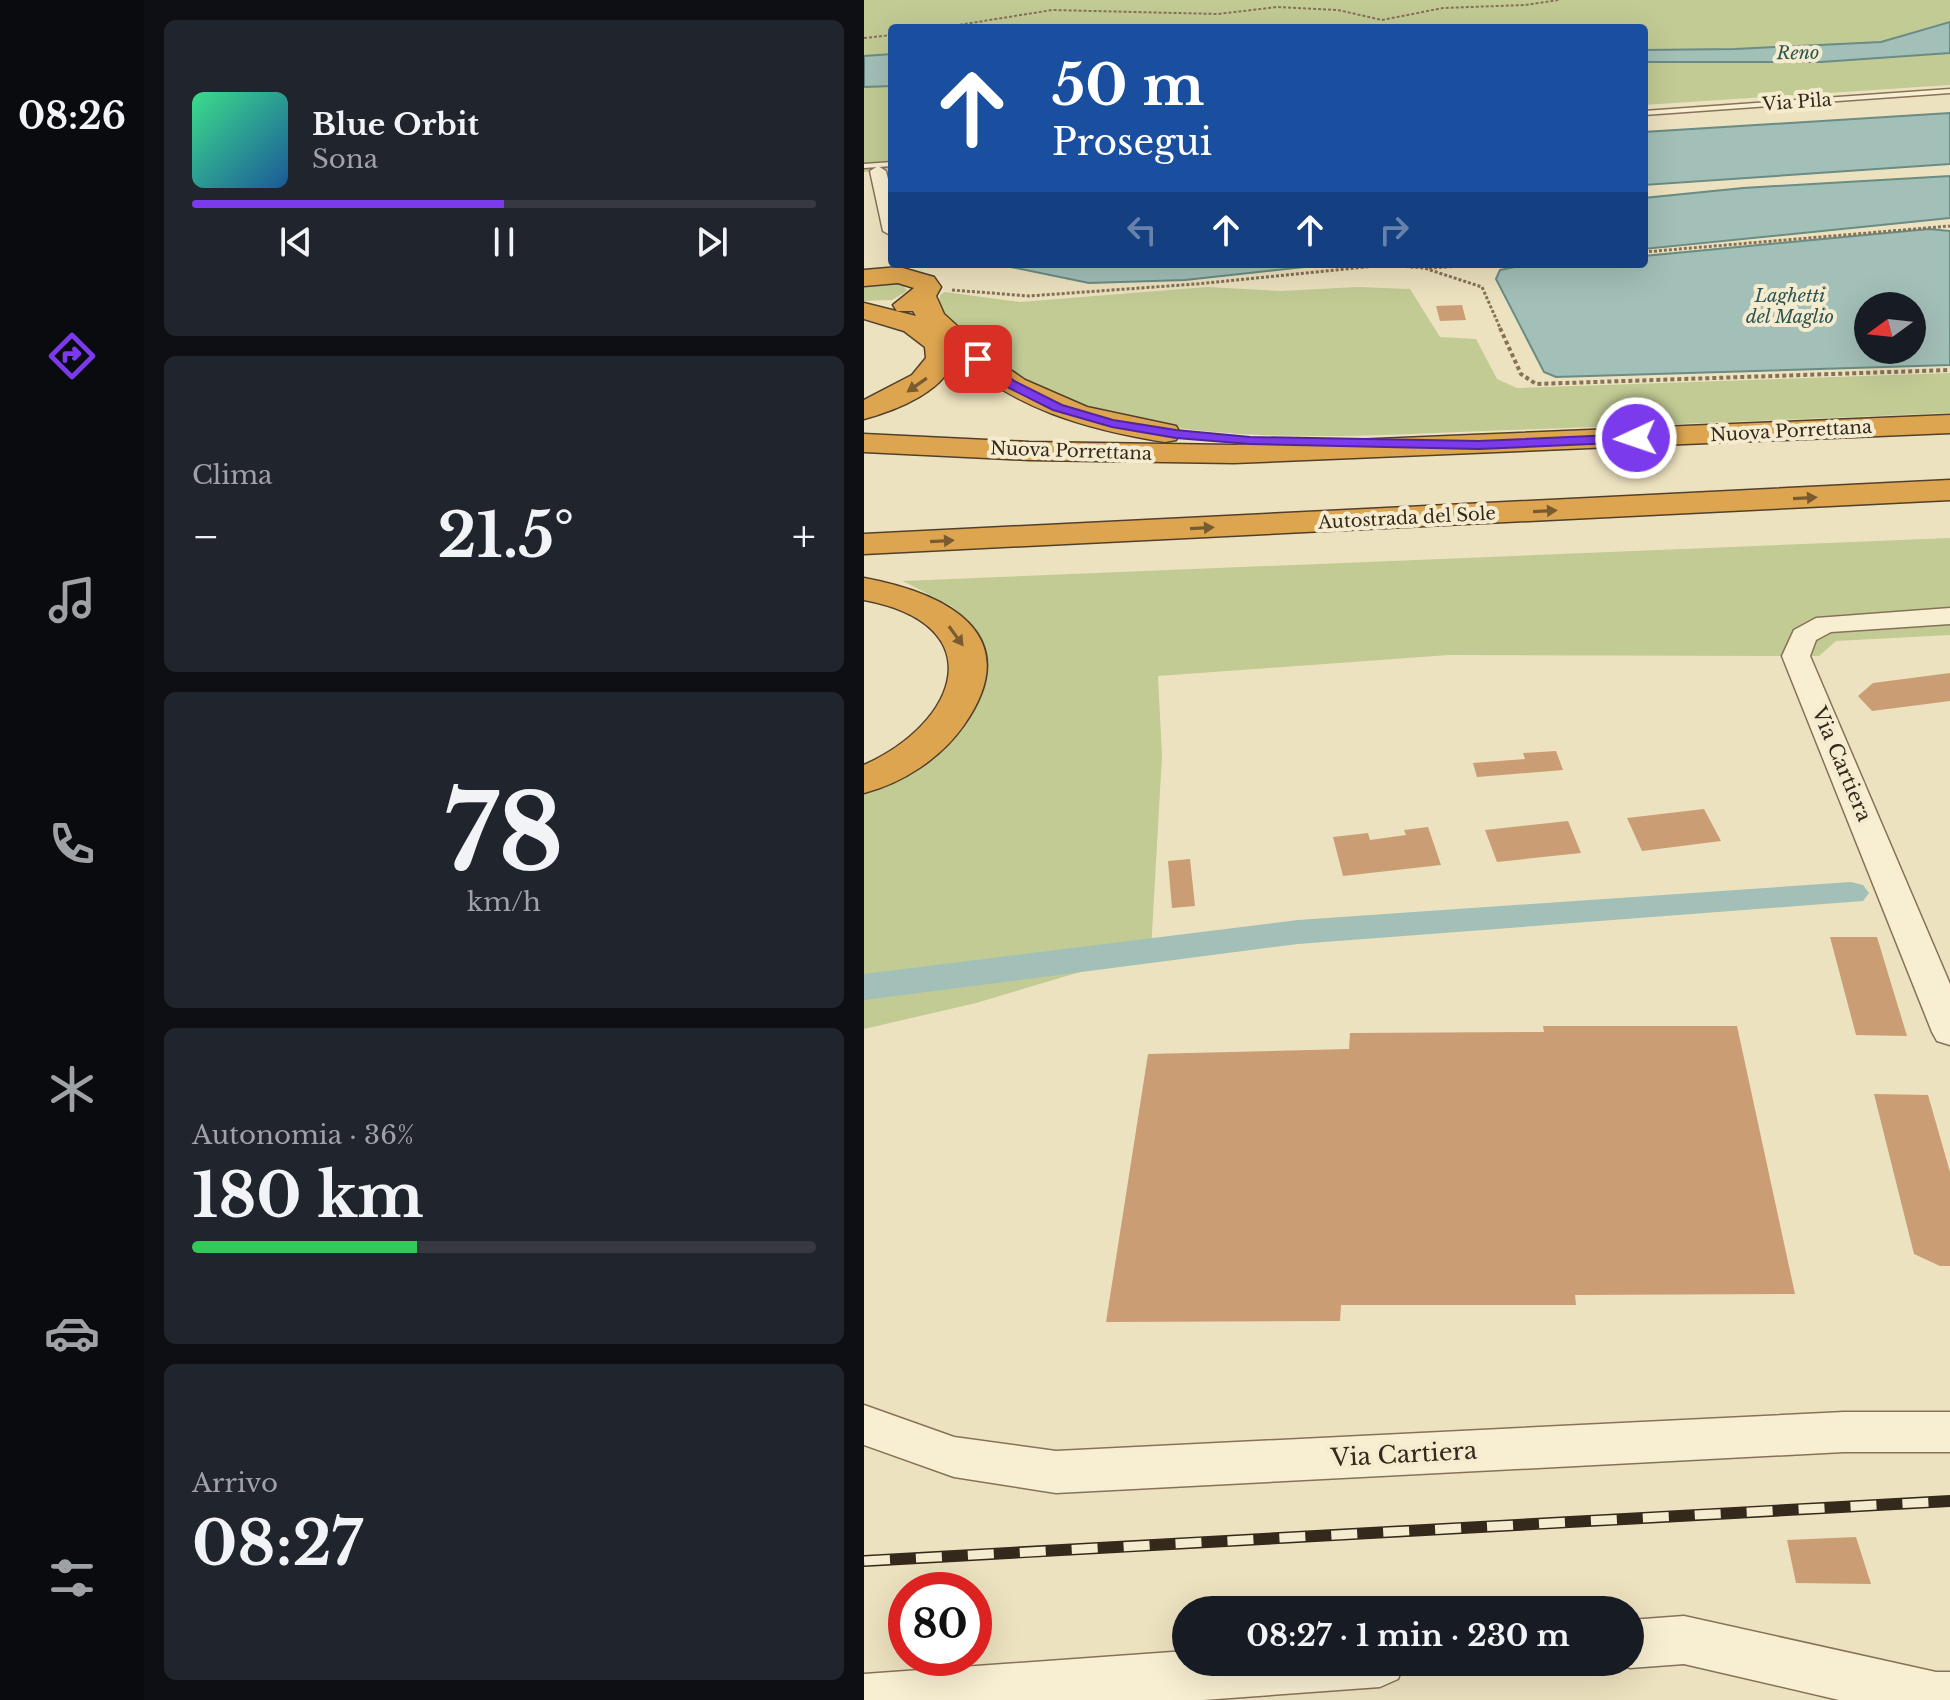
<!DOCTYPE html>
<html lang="it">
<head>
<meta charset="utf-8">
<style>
  body { margin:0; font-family:"Libre Baskerville",serif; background:#20242c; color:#f1f3f6; height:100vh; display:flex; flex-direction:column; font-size:30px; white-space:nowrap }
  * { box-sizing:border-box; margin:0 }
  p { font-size:26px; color:#9ea1a6 }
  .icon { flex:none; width:44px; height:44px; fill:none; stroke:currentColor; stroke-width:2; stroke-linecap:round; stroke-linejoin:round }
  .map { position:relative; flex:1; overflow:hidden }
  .panel { display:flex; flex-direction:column; gap:20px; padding:20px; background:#0d0f14; width:720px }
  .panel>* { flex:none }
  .top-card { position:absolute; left:24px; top:24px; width:760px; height:244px; border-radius:8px; box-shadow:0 8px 32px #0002; background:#1a4fa0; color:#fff; overflow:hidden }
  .needle { width:52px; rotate:255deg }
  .tools { position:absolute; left:990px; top:292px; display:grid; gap:16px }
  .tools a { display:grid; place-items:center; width:72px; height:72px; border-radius:50%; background:#171b24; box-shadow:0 8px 32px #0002; font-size:40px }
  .speed { position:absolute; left:24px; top:1572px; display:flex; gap:16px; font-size:40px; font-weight:700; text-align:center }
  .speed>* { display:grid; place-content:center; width:104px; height:104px; border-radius:50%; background:#171b24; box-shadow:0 8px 32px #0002; line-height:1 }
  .speed .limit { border:12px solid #d22; background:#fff; color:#111 }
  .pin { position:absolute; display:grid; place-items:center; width:68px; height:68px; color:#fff; margin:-34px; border-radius:16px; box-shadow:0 4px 12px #0006 }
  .me { position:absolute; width:88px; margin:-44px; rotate:267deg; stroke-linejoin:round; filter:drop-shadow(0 0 6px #0008) }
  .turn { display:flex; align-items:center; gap:28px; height:168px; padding:0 32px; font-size:36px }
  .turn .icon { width:104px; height:104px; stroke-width:2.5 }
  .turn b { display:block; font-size:56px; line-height:68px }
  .lanes { display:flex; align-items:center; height:76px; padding:0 32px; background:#0003; justify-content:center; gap:40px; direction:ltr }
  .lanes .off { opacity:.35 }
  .big { font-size:60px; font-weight:700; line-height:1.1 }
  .panel .tile { flex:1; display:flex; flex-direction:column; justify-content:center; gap:12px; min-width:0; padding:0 28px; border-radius:12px; background:#20242c }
  .panel .dial { align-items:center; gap:0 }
  .dial b { font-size:104px; line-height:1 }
  .song { display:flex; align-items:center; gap:24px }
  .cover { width:96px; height:96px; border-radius:12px; background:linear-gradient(135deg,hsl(150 70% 55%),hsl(210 70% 35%)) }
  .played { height:8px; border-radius:4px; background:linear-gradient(90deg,#7c3aed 50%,#363941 50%) }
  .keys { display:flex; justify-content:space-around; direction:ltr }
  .heat { display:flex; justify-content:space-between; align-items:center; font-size:44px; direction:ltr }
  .charge { height:12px; border-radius:6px; background:linear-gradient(90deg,#34c759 36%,#363941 0) }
  .trip { position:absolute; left:308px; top:1596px; width:472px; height:80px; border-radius:40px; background:#171b24; box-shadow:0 8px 32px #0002; font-weight:700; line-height:80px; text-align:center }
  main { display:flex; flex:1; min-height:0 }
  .tab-bar { display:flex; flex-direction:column; width:144px; justify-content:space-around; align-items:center; background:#090b0e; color:#9ea1a6 }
  .tab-bar .icon { width:56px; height:56px }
  .tab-bar .current { color:#7c3aed }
  .tab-bar b { font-size:36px; color:#f1f3f6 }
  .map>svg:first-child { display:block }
  .green { fill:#c2cb94 }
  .water { fill:#a2bfb8; stroke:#6a8c85; stroke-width:2; fill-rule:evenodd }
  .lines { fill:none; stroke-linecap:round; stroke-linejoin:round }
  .canal { fill:#a2bfb8; fill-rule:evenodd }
  .building { fill:#cb9d75 }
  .lane-casing { stroke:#867258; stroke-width:3 }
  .street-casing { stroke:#867258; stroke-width:3 }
  .highway-casing { stroke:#53402c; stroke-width:3 }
  .path-far2 { stroke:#867258; stroke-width:2; stroke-dasharray:3 2; stroke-linecap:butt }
  .path-far1 { stroke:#867258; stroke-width:3; stroke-dasharray:3 2; stroke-linecap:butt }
  .path { stroke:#867258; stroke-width:4; stroke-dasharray:4 3; stroke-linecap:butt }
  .lane { fill:#f8efd2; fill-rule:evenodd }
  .street { fill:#f8efd2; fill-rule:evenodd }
  .highway { fill:#dda54f; fill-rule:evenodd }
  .rail-casing { stroke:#35291c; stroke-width:12 }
  .rail { stroke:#f5ebcf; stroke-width:9; stroke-dasharray:26; stroke-linecap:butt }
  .oneway { fill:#785b30 }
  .route { fill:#7c3aed; stroke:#51269a; stroke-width:2 }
  .labels { text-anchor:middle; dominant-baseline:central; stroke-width:8; stroke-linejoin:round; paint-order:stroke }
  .far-water-label { font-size:18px; font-style:italic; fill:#2b5554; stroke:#f5ebcf }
  .far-street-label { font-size:18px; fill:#35291c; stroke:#f5ebcf }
  .street-label { font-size:20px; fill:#35291c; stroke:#f5ebcf }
  .near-street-label { font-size:24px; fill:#35291c; stroke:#f5ebcf }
</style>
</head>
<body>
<main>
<nav class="tab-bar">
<b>08:26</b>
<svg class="icon current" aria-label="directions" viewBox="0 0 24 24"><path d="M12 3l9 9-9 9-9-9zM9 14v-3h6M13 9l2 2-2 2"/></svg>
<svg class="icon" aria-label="music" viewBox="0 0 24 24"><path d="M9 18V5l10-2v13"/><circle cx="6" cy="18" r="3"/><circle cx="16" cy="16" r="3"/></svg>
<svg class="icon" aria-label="phone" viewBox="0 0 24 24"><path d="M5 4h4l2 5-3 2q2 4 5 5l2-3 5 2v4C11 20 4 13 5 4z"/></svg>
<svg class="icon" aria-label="climate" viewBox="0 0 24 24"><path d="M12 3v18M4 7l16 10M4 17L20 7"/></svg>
<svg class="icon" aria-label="car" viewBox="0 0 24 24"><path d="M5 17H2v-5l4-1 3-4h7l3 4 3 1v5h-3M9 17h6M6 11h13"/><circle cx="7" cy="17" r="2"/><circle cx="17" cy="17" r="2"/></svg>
<svg class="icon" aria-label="filters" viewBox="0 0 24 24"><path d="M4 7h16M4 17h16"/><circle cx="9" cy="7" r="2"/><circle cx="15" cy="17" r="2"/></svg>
</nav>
<section class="panel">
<div class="tile">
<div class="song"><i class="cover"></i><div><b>Blue Orbit</b><p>Sona</p></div></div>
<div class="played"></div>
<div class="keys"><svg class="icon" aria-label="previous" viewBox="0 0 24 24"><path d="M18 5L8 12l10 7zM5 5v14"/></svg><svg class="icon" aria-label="pause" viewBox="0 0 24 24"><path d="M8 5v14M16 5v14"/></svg><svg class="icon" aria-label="next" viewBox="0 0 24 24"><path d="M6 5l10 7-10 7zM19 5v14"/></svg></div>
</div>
<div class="tile"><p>Clima</p>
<div class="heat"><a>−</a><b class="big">21.5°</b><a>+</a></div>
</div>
<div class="tile dial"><b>78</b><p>km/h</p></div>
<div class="tile"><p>Autonomia · 36%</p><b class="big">180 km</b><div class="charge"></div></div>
<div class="tile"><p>Arrivo</p><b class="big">08:27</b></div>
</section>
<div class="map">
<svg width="1086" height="1700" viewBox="0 0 1086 1700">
  <rect width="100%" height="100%" fill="#ede2bf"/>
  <!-- green -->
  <g class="green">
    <path d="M 0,0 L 1086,0 L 1086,85 L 780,105 L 780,28 L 28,28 L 28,169 L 0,172 Z"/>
    <path d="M 26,282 L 39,285 L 43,291 L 28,300 L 0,301 L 0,286 Z"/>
    <path d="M 343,287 L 417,291 L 493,287 L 546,289 L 576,337 L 612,339 L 633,379 L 653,388 L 1086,373 L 1086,413 C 939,419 792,425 645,430 C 510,435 330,450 202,401 C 154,383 116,349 79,315 L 75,303 L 76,295 L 81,292 L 156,302 Z"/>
    <path d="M 1086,538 L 1086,635 L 972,641 L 955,656 L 585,655 L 294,676 L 298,756 L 287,951 L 112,1003 L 0,1029 L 0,788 L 64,758 L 117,642 L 89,607 L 39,581 Z"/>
  </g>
  <!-- water -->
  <g class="water">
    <path d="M 1086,22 L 1086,53 L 957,62 L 780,62 L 780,50 L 871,49 L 1017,42 Z"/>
    <path d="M 28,54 L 28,86 L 0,87 L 0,56 Z"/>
    <path d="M 1086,113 L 1086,164 L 780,185 L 780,132 Z"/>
    <path d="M 1086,176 L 1086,218 L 780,249 L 780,198 L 879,188 Z"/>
    <path d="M 1065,229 L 1086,231 L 1086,365 L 692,377 L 680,372 L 632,279 L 636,270 L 651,267 L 780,264 L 780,256 ZM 1004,306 L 1048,306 L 1048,350 L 1004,350 Z"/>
    <path d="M 132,264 L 468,264 L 321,280 L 225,283 Z"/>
  </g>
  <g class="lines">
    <!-- canal -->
    <path class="canal" d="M 987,882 L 999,885 L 1005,893 L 999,901 L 434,944 L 0,1000 L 0,974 L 434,920 Z"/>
  </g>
  <!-- building -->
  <g class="building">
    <path d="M 598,305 L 602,320 L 576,321 L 572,306 Z"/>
    <path d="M 1086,673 L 1086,701 L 1008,711 L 994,696 L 1009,683 Z"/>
    <path d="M 692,751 L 699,770 L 613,777 L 609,763 L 661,759 L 659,753 Z"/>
    <path d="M 840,809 L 857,841 L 778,851 L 763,818 Z"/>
    <path d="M 704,821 L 717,853 L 633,862 L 621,830 Z"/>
    <path d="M 564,827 L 577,865 L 479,876 L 469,837 L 504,833 L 506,840 L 542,835 L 540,830 Z"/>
    <path d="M 326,859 L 331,906 L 308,908 L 304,861 Z"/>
    <path d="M 966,937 L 1013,937 L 1043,1036 L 992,1035 Z"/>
    <path d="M 679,1026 L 873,1026 L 931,1294 L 711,1295 L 712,1305 L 477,1305 L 476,1321 L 242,1322 L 284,1054 L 485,1049 L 486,1033 L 680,1032 Z"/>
    <path d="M 1010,1094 L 1064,1095 L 1086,1172 L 1086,1266 L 1076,1266 L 1050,1254 Z"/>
    <path d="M 992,1537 L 1007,1584 L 932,1583 L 923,1540 Z"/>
  </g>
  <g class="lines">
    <!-- lane casing -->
    <g class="lane-casing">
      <g id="lane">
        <path d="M 1086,89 L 1086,93 L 780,115 L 780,111 Z"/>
        <path d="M 28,162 L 28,166 L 0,168 L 0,164 Z"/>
      </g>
    </g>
    <!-- street casing -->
    <g class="street-casing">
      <g id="street">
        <path d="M 14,166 L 22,171 L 28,195 L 28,236 L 19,231 L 6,171 Z"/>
        <path d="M 1086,608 L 1086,624 L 967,632 L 952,640 L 946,656 L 1086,984 L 1086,1045 L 1073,1041 L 1068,1032 L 918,656 L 930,630 L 952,618 Z"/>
        <path d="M 0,1405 L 90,1437 L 192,1451 L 980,1412 L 1086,1412 L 1086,1452 L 980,1452 L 192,1493 L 90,1477 L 0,1445 Z"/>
        <path d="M 820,1616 L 1072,1672 L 1086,1672 L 1086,1700 L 975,1700 L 820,1664 L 766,1668 L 750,1662 L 766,1662 L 766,1620 Z"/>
        <path d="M 322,1651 L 322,1662 L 541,1662 L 534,1679 L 516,1687 L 339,1700 L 0,1700 L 0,1674 Z"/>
      </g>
    </g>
    <!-- highway casing -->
    <g class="highway-casing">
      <g id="highway">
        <path d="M 35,267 L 70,277 L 77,287 L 72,296 L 80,314 L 125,355 L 161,380 L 223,407 L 312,426 L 316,433 L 312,440 L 301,442 C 222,429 150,409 90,354 C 87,390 30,411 0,419 L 0,400 L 48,375 L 62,358 L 61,347 L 40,331 L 0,319 L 0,303 L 52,316 L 49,311 L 33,311 L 29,305 L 50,288 L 34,283 L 0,286 L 0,270 Z"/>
        <path d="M 1086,415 L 1086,433 L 370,463 L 165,460 L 0,452 L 0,434 L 165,442 L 370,445 Z"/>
        <path d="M 1086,480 L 1086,500 L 0,554 L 0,534 Z"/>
        <path d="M 0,578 C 81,593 164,633 100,725 C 77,758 39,783 0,793 L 0,765 C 96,722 129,624 0,600 Z"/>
      </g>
    </g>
    <!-- path-far2 -->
    <g class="path-far2">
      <path d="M 76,28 L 188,10 L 354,14 L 413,7 L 474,10 L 518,20 L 579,8 L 661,5 L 695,0"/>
      <path d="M 0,38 L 28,35"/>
    </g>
    <!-- path-far1 -->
    <g class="path-far1">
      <path d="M 780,252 L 1086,226"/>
      <path d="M 565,268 L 634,264"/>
      <path d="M 88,290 L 165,296 L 332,284 L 522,265 L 560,268 L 618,287 L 637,330"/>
    </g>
    <!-- path -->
    <path class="path" d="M 636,328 L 657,374 L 672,384 L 1086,370"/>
    <!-- lane -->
    <use href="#lane" class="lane"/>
    <!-- street -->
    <use href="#street" class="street"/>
    <!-- highway -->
    <use href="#highway" class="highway"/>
    <!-- rail casing -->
    <g class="rail-casing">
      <path id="rail" d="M 0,1561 L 1086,1501"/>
    </g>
    <!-- rail -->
    <use href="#rail" class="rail"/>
  </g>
  <!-- one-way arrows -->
  <defs><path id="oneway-solid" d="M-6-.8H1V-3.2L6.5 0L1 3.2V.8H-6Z" transform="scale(2)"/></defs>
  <g class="oneway">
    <use href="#oneway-solid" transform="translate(53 385) rotate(145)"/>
    <use href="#oneway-solid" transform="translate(941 498) rotate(-3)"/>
    <use href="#oneway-solid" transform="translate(681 511) rotate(-3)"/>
    <use href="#oneway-solid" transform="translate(338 528) rotate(-3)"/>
    <use href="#oneway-solid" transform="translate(78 541) rotate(-3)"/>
    <use href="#oneway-solid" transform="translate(92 636) rotate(54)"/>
  </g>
  <!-- route -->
  <path class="route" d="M 114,356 L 152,382 L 198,405 L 249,420 L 312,430 L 386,437 L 615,441 L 772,434 L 779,438 L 772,442 L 615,449 L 386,444 L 312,438 L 248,427 L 189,410 L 143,387 L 110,362 L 110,357 Z"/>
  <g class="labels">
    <!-- far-water labels -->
    <g class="far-water-label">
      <text transform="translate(934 53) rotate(-1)">Reno</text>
      <text x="926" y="296">Laghetti<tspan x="926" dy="21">del Maglio</tspan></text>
    </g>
    <!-- far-street labels -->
    <g class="far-street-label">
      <text transform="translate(933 102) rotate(-4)">Via Pila</text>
      <text transform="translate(927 431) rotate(-3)">Nuova Porrettana</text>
      <text transform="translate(207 451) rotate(2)">Nuova Porrettana</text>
      <text transform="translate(543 518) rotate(-3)">Autostrada del Sole</text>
    </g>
    <!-- street labels -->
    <g class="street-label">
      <text transform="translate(978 764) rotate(67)">Via Cartiera</text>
    </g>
    <!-- near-street labels -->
    <g class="near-street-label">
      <text transform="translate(540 1454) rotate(-3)">Via Cartiera</text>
    </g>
  </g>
</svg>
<div class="tools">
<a><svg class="needle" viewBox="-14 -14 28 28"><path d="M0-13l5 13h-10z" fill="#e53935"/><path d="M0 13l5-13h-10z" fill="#9ea1a6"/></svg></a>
</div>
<div class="speed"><div class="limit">80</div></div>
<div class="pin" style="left:114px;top:359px;background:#d93025"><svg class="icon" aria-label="arrive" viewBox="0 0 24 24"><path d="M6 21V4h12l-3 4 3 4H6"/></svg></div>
<svg class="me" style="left:772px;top:438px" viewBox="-20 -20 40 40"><circle r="17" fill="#7c3aed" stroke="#fff" stroke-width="3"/><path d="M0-11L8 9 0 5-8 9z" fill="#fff"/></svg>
<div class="trip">08:27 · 1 min · 230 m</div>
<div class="top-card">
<div class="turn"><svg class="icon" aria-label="ahead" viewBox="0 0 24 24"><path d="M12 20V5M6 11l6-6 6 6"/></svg><div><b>50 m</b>Prosegui</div></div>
<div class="lanes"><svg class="icon off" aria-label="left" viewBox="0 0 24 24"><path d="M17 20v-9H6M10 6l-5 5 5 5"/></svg><svg class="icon" aria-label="ahead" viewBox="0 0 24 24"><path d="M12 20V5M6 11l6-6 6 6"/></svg><svg class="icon" aria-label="ahead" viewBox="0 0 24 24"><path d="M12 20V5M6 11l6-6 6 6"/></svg><svg class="icon off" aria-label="right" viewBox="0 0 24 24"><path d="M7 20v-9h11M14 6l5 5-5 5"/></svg></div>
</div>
</div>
</main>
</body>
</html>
